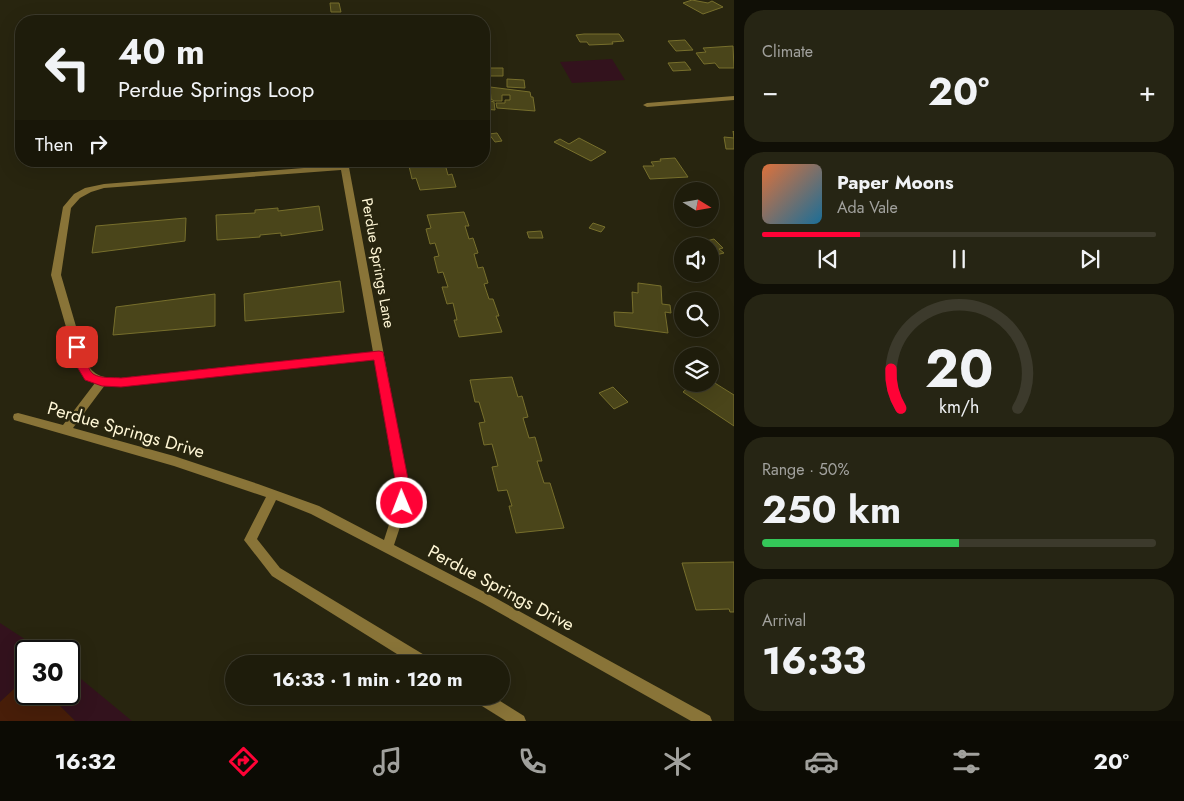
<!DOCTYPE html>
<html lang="en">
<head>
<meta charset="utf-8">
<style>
  body { margin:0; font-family:Jost,sans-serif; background:#262514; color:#f1f3f6; height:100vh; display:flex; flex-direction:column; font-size:19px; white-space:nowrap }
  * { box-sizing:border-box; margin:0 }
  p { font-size:16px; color:#a1a19d }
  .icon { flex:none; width:28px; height:28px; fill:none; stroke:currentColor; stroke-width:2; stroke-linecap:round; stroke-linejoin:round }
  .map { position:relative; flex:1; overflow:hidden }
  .panel { display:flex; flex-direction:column; gap:10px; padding:10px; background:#100f06; width:450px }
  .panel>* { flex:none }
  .top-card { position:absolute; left:15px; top:15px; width:475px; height:152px; border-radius:20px; box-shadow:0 5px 20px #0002,0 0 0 1px #3c3a2c; background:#1e1c0b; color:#f1f3f6; overflow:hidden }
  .needle { width:32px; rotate:101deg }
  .buttons { position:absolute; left:674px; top:182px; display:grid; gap:10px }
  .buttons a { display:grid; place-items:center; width:45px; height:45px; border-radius:50%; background:#1e1c0b; box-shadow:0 5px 20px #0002,0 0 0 1px #3c3a2c; font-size:25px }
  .speed { position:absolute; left:15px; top:640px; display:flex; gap:10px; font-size:25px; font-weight:700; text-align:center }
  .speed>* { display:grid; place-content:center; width:65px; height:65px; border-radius:50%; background:#1e1c0b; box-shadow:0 5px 20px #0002,0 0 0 1px #3c3a2c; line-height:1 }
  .speed .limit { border:2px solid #111; border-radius:8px; background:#fff; color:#111 }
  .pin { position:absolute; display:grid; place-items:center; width:42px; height:42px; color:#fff; margin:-21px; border-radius:10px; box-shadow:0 2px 8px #0006 }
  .me { position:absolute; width:55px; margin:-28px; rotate:359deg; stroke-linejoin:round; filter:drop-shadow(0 0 4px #0008) }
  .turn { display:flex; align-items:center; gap:18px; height:105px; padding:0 20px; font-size:22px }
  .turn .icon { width:65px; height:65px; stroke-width:2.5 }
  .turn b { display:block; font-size:35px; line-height:42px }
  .then { display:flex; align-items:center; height:48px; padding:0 20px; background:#0003; gap:10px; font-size:19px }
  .big { font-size:38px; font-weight:700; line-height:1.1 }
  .panel .card { flex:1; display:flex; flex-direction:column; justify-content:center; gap:8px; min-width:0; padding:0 18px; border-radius:20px; background:#262514 }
  .panel .dial { align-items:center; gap:0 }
  .dial svg { height:130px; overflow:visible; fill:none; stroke:#3c3a2c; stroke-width:7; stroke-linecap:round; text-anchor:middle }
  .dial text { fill:#f1f3f6; stroke:none }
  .song { display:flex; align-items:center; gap:15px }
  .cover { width:60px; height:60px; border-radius:8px; background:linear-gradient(135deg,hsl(20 70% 55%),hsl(200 70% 35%)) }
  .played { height:5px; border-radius:2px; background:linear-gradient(90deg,#ff0236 25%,#3c3a2c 25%) }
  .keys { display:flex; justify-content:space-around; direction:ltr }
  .heat { display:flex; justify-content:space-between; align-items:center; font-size:28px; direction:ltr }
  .charge { height:8px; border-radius:4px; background:linear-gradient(90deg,#34c759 50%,#3c3a2c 0) }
  .trip { position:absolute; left:225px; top:655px; width:285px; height:50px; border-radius:25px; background:#1e1c0b; box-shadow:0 5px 20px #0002,0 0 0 1px #3c3a2c; font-weight:700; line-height:50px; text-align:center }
  .tab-bar { display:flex; height:80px; justify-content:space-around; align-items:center; background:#0c0b04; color:#a1a19d }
  .tab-bar .icon { width:35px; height:35px }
  .tab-bar .active { color:#ff0236 }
  .tab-bar b { font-size:22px; color:#f1f3f6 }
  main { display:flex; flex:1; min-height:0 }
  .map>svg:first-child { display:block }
  .green { fill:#33121d }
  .water { fill:#481e09 }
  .building { fill:#4a451a; stroke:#776f2c }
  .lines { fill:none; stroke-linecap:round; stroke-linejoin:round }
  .minor { fill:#897438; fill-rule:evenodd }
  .route { fill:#ff0236; stroke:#a60123 }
  .labels { text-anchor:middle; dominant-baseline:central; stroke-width:5; stroke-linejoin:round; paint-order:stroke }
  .street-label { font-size:15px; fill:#fff7d6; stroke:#28250f }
  .near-street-label { font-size:18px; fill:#fff7d6; stroke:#28250f }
</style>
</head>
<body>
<main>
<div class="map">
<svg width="734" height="721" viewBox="0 0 734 721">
  <rect width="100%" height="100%" fill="#28250f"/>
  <!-- green -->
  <g class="green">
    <path d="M 612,59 L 625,80 L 572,83 L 560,62 Z"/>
    <path d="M 0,623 L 43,651 L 26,651 L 26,684 L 15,688 L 0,702 Z"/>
    <path d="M 69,669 L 132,721 L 75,721 L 48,694 L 69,694 Z"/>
  </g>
  <!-- water -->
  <path class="water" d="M 26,684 L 26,694 L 48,694 L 75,721 L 0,721 L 0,702 L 15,688 Z"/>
  <!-- building -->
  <g class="building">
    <path d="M 692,0 L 708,3 L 712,1 L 723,7 L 703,14 L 683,3 Z"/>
    <path d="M 330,3 L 339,3 L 341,12 L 331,12 Z"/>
    <path d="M 584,34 L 619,34 L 624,41 L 612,42 L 613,44 L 589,45 L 587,42 L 580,42 L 576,35 Z"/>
    <path d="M 685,40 L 693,50 L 676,51 L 668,41 Z"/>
    <path d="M 733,46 L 734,68 L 719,68 L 715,63 L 704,64 L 696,53 L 706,52 L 703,48 Z"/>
    <path d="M 685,62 L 691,70 L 673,71 L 668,63 Z"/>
    <path d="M 489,68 L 503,68 L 503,76 L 490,76 Z"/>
    <path d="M 507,79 L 524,80 L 525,88 L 507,87 Z"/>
    <path d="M 490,87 L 530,92 L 531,97 L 533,97 L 535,111 L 497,108 L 496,103 L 505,103 L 505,100 L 510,100 L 510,95 L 502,95 L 502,101 L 494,101 L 491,99 Z"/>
    <path d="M 484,92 L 488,100 L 494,102 L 495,110 L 484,109 Z"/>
    <path d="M 733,131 L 734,132 L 734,149 L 726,149 L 724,137 L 734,138 Z"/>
    <path d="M 497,133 L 502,141 L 495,142 L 489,134 Z"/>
    <path d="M 579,138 L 606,152 L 591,161 L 554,142 L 560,139 L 569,144 Z"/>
    <path d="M 675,158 L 688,177 L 650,179 L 643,166 L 654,166 L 651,162 L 661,161 L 660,159 Z"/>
    <path d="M 412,161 L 448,161 L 448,164 L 445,164 L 448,175 L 452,174 L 456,187 L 420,190 L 416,178 L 412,179 L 409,166 L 413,166 Z"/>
    <path d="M 319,206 L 323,230 L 281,236 L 281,233 L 260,235 L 260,237 L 217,240 L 216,215 L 255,213 L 255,210 L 278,208 L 278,211 Z"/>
    <path d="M 464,212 L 469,226 L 465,226 L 469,239 L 473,238 L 478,253 L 474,254 L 478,268 L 483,267 L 488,283 L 484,284 L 489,299 L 493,299 L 499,316 L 496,316 L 502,332 L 459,337 L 454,320 L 457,320 L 453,303 L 447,304 L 442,287 L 448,287 L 443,272 L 438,273 L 434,257 L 439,256 L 435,243 L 430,244 L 426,229 L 431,228 L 427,215 Z"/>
    <path d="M 186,218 L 185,241 L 92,253 L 96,226 Z"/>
    <path d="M 593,223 L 605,227 L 601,232 L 589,228 Z"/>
    <path d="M 541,231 L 543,238 L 529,238 L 527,232 Z"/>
    <path d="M 714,239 L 723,248 L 719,249 L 724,253 L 716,255 L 719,259 L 710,261 L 710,246 L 684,246 L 682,243 L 692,241 L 695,244 Z"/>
    <path d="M 340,281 L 344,312 L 245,321 L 244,294 Z"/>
    <path d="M 638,283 L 661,286 L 662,304 L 670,305 L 671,313 L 665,312 L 668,333 L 615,326 L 614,312 L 633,313 L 632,292 L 638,293 Z"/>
    <path d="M 215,294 L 215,326 L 113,335 L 116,307 Z"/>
    <path d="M 512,377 L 518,397 L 522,396 L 528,417 L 523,418 L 529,438 L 535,437 L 542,461 L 537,461 L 544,483 L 550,483 L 564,528 L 516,533 L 509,506 L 512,506 L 507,490 L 498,491 L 492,467 L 498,466 L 492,444 L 484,445 L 479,423 L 485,422 L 479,402 L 475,402 L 470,380 Z"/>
    <path d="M 710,380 L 734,395 L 734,426 L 683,392 L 692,384 L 710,384 Z"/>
    <path d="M 613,387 L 628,402 L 614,409 L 599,393 Z"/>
    <path d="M 734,562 L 734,612 L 730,612 L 729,609 L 696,610 L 682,563 Z"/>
  </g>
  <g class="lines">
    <!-- minor -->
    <g class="minor">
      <path d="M 734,96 L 734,100 L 647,107 L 643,105 L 647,103 Z"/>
      <path d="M 341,161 L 348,162 L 407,479 L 408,503 L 394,545 L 490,595 L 710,716 L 712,721 L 691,721 L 482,603 L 311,514 L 276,500 L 257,539 L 280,568 L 431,659 L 433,664 L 413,664 L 272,576 L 244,540 L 266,497 L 174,466 L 14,420 L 13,417 L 14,414 L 18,413 L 63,425 L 95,383 L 86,378 L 77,365 L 51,275 L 63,207 L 74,194 L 85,188 L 104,184 L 341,165 ZM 341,170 L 373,352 L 121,378 C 106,378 96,378 87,364 L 61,275 L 71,208 L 80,198 L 91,192 L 104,188 ZM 374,359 L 395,479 L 396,503 L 384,540 L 319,506 L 258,484 L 174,456 L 73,428 L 105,385 L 121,386 Z"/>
      <path d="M 472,696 L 492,696 L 524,716 L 526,721 L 506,721 L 474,701 Z"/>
    </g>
  </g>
  <!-- route -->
  <path class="route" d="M 77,343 C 88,346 84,367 93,374 C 101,379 113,377 121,378 L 379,351 L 383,352 L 408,479 L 408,503 L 406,507 L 402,509 L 397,507 L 395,503 L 395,479 L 374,360 L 121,387 L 102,386 L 85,380 L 76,365 L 71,347 Z"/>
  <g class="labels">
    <!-- street labels -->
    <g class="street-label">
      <text transform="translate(378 263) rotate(80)">Perdue Springs Lane</text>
    </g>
    <!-- near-street labels -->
    <g class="near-street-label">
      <text transform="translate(126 430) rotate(16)">Perdue Springs Drive</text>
      <text transform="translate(501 588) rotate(28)">Perdue Springs Drive</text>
    </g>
  </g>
</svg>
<div class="buttons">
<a><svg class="needle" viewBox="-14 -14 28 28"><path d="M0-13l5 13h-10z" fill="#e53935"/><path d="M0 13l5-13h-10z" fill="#a1a19d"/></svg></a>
<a><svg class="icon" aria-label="sound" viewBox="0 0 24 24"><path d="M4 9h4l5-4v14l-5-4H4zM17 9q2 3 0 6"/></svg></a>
<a><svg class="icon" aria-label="search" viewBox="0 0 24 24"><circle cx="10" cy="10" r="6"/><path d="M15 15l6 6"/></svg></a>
<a><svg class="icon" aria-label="layers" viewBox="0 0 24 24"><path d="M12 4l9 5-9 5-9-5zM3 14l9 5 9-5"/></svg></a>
</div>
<div class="speed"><div class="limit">30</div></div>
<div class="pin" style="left:77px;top:347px;background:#d93025"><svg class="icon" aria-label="arrive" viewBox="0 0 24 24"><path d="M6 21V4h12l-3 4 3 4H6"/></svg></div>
<svg class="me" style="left:402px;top:503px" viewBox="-20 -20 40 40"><circle r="17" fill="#ff0236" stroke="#fff" stroke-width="3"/><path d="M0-11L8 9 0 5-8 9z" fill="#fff"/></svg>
<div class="trip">16:33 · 1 min · 120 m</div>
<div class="top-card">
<div class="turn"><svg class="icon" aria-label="left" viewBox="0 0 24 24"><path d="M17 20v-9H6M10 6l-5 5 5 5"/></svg><div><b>40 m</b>Perdue Springs Loop</div></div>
<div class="then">Then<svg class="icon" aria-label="right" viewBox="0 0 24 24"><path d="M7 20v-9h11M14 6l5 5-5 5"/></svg></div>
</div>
</div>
<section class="panel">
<div class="card"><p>Climate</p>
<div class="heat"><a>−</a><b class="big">20°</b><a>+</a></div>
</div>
<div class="card">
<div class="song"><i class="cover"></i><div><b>Paper Moons</b><p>Ada Vale</p></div></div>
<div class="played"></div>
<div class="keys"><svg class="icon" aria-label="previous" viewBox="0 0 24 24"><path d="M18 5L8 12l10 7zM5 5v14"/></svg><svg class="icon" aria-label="pause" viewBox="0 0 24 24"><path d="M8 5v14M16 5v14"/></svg><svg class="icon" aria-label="next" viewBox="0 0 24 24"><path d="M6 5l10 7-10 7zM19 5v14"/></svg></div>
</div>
<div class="card dial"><svg viewBox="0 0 100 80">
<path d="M14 69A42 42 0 1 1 86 69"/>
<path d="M14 69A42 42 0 0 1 8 45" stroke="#ff0236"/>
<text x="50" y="56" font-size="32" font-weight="700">20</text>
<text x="50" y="72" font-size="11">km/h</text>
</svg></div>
<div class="card"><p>Range · 50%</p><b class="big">250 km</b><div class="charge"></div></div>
<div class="card"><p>Arrival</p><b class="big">16:33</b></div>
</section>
</main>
<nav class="tab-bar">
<b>16:32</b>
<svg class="icon active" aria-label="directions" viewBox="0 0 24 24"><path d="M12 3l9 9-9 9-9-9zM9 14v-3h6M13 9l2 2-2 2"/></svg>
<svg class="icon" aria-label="music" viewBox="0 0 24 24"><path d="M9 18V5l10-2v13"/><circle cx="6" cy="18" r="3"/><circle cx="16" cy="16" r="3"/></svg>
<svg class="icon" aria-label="phone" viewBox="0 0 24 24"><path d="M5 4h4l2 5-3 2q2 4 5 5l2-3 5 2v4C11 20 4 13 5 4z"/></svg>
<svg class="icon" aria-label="climate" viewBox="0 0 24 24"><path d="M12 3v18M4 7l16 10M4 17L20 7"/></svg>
<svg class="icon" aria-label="car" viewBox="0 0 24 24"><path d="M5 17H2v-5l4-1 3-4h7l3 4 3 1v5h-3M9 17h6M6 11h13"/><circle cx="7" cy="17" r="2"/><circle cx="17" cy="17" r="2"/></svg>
<svg class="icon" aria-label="filters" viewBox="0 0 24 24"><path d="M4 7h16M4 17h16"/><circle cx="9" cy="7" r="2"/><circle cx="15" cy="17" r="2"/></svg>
<b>20°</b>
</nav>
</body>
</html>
